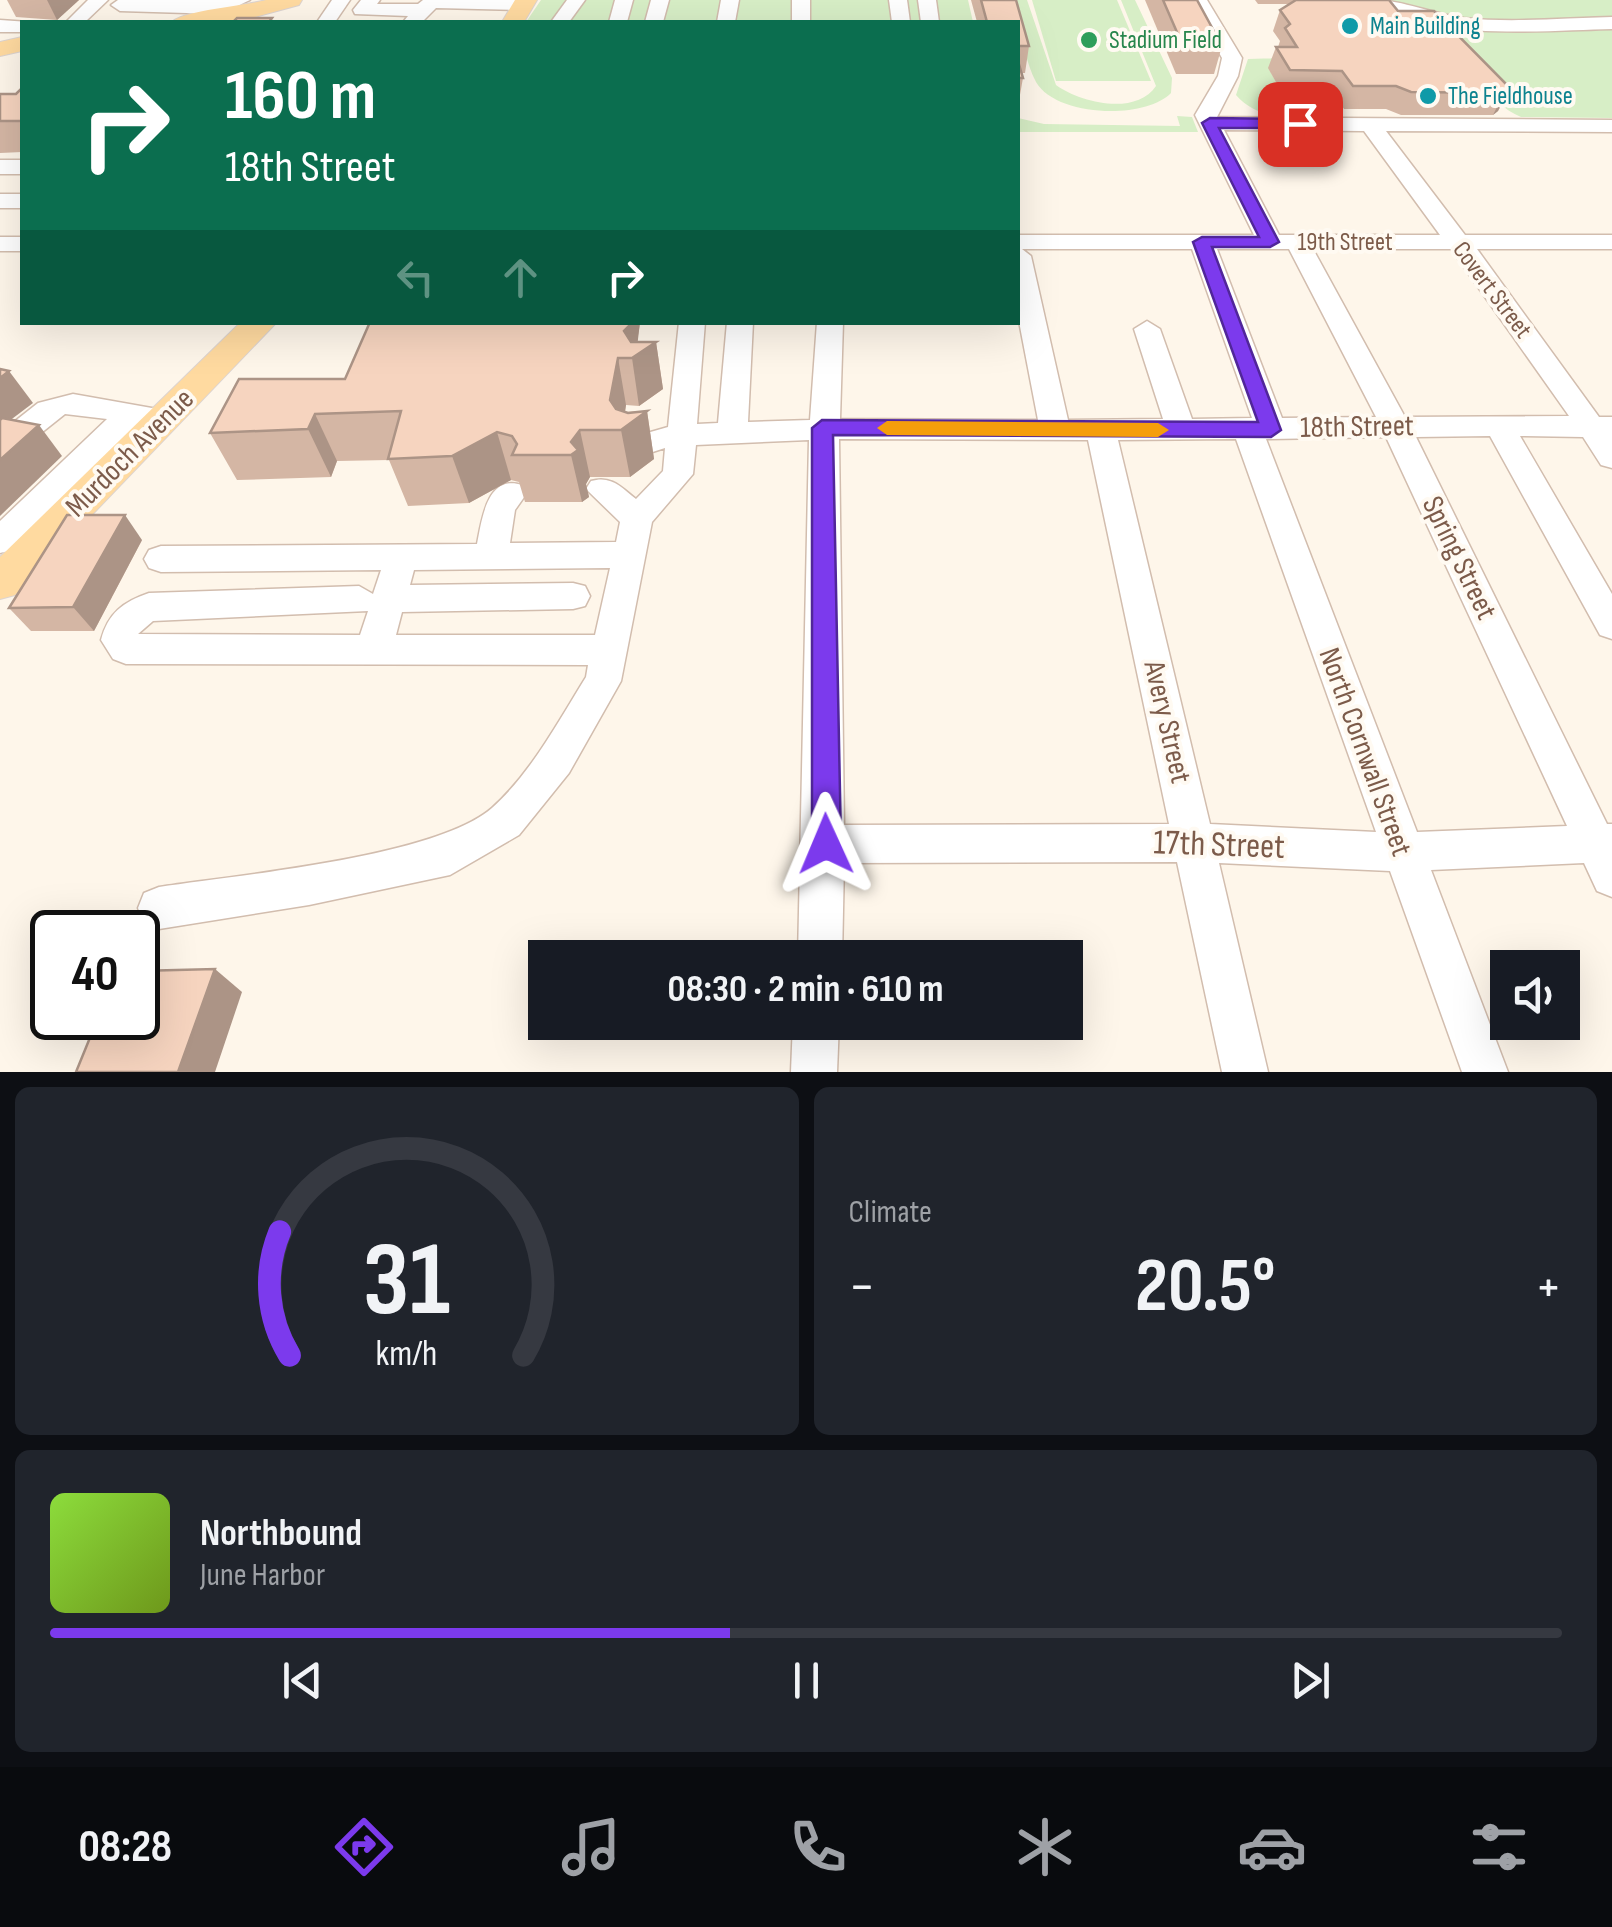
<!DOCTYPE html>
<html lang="en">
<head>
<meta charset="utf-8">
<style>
  body { margin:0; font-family:"Sofia Sans Condensed",sans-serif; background:#20242c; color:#f1f3f6; height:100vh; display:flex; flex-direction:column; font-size:38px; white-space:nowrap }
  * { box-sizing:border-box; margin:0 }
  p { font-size:32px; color:#9ea1a6 }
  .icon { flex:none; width:55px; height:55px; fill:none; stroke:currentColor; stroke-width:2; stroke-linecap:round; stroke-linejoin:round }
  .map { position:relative; height:1072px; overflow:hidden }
  .details { display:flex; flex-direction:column; gap:15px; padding:15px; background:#0d0f14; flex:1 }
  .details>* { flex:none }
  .top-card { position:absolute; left:20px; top:20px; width:1000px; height:305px; border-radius:0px; box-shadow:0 10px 40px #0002; background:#0b6e4f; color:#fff; overflow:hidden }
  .controls { position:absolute; left:1490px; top:950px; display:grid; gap:20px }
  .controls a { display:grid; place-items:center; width:90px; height:90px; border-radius:0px; background:#171b24; box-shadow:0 10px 40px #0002; font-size:50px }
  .speed { position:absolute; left:30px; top:910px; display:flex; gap:20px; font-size:50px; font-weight:700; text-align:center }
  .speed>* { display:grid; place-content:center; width:130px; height:130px; border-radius:50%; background:#171b24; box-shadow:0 10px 40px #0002; line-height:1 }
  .speed .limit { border:5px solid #111; border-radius:15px; background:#fff; color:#111 }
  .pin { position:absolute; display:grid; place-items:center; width:85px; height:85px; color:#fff; margin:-42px; border-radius:20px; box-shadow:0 5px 15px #0006 }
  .me { position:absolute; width:110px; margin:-55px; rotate:359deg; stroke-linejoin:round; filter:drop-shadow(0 0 8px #0008) }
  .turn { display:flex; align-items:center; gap:35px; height:210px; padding:0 40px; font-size:45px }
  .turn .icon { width:130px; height:130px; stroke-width:2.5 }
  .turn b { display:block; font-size:70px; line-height:85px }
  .lanes { display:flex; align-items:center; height:95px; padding:0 40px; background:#0003; justify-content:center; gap:50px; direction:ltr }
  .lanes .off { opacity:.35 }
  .big { font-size:75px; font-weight:700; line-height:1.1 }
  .details .card { flex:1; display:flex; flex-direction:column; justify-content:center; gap:15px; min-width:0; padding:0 35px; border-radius:15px; background:#20242c }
  .details .dial { align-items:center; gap:0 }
  .dial svg { height:260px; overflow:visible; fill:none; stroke:#363941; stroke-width:7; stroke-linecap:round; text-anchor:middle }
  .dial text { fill:#f1f3f6; stroke:none }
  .song { display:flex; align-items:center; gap:30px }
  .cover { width:120px; height:120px; border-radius:15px; background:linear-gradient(135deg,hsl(90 70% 55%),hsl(80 70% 35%)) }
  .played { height:10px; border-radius:5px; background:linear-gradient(90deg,#7c3aed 45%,#363941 45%) }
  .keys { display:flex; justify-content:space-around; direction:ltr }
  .heat { display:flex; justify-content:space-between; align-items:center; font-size:55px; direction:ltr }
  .details .tiles { flex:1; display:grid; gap:15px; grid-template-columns:1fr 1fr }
  .card:last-child { grid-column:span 2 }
  .trip { position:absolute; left:528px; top:940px; width:555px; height:100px; border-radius:0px; background:#171b24; box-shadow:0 10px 40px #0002; font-weight:700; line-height:100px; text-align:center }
  .dock { display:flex; height:160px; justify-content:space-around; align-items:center; background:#090b0e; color:#9ea1a6 }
  .dock .icon { width:70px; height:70px }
  .dock .current { color:#7c3aed }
  .dock b { font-size:45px; color:#f1f3f6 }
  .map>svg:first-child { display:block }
  .green { fill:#d7eec6 }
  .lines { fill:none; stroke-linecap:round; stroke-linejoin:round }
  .minor-casing { stroke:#d2bdae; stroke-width:3 }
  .major-casing { stroke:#ddd4d0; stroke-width:2 }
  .minor { fill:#fff; fill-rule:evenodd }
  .major { fill:#ffdaa0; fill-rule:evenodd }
  .wall { fill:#d4b6a4 }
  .shaded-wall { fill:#ac9486 }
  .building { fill:#f6d4bf; stroke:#ac9486; stroke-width:2.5 }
  .route { fill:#7c3aed; stroke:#51269a; stroke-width:2.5 }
  .slow { fill:#f59e0b }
  .culture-dot { fill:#0f9aa8; stroke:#fffaf2; stroke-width:4 }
  .leisure-dot { fill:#2e9e5b; stroke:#fffaf2; stroke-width:4 }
  .labels { text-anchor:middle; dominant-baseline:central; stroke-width:8; stroke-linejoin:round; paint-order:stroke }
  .far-culture-label { font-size:25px; fill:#0d838f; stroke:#fffaf2; text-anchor:start }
  .far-leisure-label { font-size:25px; fill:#27864d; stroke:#fffaf2; text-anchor:start }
  .far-street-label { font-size:25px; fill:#7c5b4a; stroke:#fffaf2 }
  .street-label { font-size:30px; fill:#7c5b4a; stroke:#fffaf2 }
  .near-street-label { font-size:35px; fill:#7c5b4a; stroke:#fffaf2 }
</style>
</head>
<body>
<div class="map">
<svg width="1612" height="1072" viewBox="0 0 1612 1072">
  <rect width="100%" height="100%" fill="#fef6ea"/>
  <!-- green -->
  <g class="green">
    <path d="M 541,0 L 968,0 L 973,22 L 526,22 Z"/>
    <path d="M 1013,0 L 1027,0 L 1056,85 C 1081,103 1136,116 1156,86 L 1121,0 L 1135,0 L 1172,78 L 1171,93 C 1145,120 1056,117 1036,82 C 1024,59 1020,26 1013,0 Z"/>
    <path d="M 1032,0 L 1117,0 L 1151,81 L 1056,81 Z"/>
    <path d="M 1390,0 L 1612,0 L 1612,21 C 1541,20 1455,33 1390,0 Z"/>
    <path d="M 1612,30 L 1612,118 L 1521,117 C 1487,103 1472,65 1455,34 L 1467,30 Z"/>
    <path d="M 1283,58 L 1269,69 L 1283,95 L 1329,95 L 1342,116 C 1306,115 1261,125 1236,95 L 1248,59 Z"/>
    <path d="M 1177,116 L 1192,117 L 1198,132 L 1018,132 L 1018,118 L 1044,124 L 1180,126 Z"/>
  </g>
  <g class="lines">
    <!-- minor casing -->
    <g class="minor-casing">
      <g id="minor">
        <path d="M 88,0 L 108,0 L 85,22 L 66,22 Z"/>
        <path d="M 224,0 L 250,0 L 220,14 L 120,11 L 111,5 L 118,0 Z"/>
        <path d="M 332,0 L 350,0 L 335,22 L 317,22 Z"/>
        <path d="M 361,0 L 380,0 L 377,4 L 418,4 L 423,0 L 530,0 L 533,4 L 524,10 L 436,8 L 422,22 L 403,22 L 408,16 L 355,14 L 353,10 Z"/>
        <path d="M 567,0 L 585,0 L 569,22 L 551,22 Z"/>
        <path d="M 615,0 L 633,0 L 627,22 L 609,22 Z"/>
        <path d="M 651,0 L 669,0 L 663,22 L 645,22 Z"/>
        <path d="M 721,0 L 739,0 L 735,22 L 717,22 Z"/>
        <rect x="792" y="0" width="18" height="22"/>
        <path d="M 889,0 L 907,0 L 910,22 L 892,22 Z"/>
        <path d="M 918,0 L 936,0 L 939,22 L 921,22 Z"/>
        <path d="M 1189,0 L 1207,0 L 1242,58 L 1238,76 L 1217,117 L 1612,120 L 1612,132 L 1386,131 L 1465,235 L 1612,235 L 1612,249 L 1477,249 L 1599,417 L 1612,417 L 1612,468 L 1601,465 L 1583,437 L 1520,436 L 1612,594 L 1612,639 L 1600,635 L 1490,436 L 1416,437 L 1607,824 L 1612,824 L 1612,897 L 1597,891 L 1584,863 L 1431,870 L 1508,1072 L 1462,1072 L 1390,871 L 1219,863 L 1268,1072 L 1222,1072 L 1177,862 L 844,863 L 842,958 L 798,958 L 809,440 L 696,445 L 693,474 L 652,522 L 621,681 L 569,773 L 519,835 L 450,875 L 309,905 L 159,929 L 144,923 L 138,908 L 144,893 L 159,887 C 238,875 436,857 492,808 C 531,773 558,722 586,677 L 588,665 L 126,664 L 113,659 L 101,640 C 108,613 123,602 149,593 L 359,586 L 373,594 L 381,570 L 161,572 L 149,568 L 144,559 L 149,550 L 161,546 L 477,544 C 482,519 487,474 522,485 L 527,493 L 515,510 L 510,543 L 616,542 L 620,522 L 586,489 L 591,481 C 611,475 621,487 636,499 L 663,471 L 665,448 L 637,457 L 626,453 L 622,446 L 626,439 L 668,427 L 679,322 L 705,322 L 697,424 L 718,423 L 727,322 L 753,322 L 748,422 L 810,420 L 817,322 L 843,322 L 840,419 L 1038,420 L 1018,316 L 1018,235 L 1254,235 L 1195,115 L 1218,76 L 1222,58 ZM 1224,130 L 1364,131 L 1440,235 L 1279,235 ZM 1022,249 L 1192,249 L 1252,418 L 1192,419 L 1160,329 L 1147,321 L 1134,329 L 1163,419 L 1068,420 L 1031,256 ZM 1217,249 L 1289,249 L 1376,417 L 1282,418 ZM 1313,249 L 1451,249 L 1569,416 L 1405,417 ZM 1386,437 L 1567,826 L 1417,832 L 1266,439 ZM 839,439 L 1088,440 L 1169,824 L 844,825 ZM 1236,439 L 1376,832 L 1210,824 L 1118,440 ZM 610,568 L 595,635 L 396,635 L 402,612 L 573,609 L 585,606 L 590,596 L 585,586 L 573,583 L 410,585 L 414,570 ZM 368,611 L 360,635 L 138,634 L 153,621 Z"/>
        <path d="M 1373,0 C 1404,0 1432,14 1464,18 C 1513,23 1563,18 1612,17 L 1612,29 C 1551,30 1419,43 1373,0 Z"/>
        <path d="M 0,20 L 29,22 L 22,22 L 22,32 L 0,32 Z"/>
        <rect x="0" y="160" width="22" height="14"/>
        <rect x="0" y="194" width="22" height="14"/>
        <rect x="0" y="237" width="22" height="14"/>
        <path d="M 73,394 L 163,410 L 173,413 L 178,420 L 173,427 L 133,428 L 12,550 L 0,553 L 0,521 L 107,419 L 65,414 L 11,457 L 0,461 L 0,433 L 38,403 Z"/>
        <path d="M 793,1022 L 839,1022 L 837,1072 L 791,1072 Z"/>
      </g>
    </g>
    <!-- major casing -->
    <g class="major-casing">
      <g id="major">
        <path d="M 266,0 L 302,0 L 299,5 L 236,22 L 172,22 C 184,10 245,6 266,0 Z"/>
        <path d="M 515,0 L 537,0 L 524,22 L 502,22 Z"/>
        <path d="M 22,37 L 22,51 L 0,56 L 0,42 Z"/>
        <path d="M 241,322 L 277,322 L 15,595 L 0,599 L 0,557 Z"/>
      </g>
    </g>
    <!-- minor -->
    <use href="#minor" class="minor"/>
    <!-- major -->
    <use href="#major" class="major"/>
  </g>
  <!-- wall -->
  <g class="wall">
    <path d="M 7,0 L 79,0 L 57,20 L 16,17 Z"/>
    <path d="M 971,0 L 1016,0 L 1029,46 L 1025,73 L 1021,73 L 1023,78 L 1018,106 L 1018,22 L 977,22 Z"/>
    <path d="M 1145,0 L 1197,0 L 1222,46 L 1214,74 L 1176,74 Z"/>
    <path d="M 1255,0 L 1389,0 L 1398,11 L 1510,88 L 1498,111 L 1493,115 L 1401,115 L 1386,109 L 1344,109 L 1333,93 L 1282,93 L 1268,68 L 1276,47 L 1278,47 L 1280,41 L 1273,31 L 1280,10 L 1289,4 L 1258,4 Z"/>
    <path d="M 22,88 L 22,152 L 0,153 L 0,94 L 16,94 Z"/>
    <path d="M 370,322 L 643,322 L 640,323 L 637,342 L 656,342 L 663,389 L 639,406 L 626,405 L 625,412 L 647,411 L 654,459 L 630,477 L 590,477 L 586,484 L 589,497 L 582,502 L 525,502 L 519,482 L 511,480 L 469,503 L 408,506 L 389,460 L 337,461 L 331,477 L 237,480 L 210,433 L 345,379 Z"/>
    <path d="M 142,540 L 94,631 L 31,631 L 9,608 Z"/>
  </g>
  <!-- shaded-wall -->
  <g class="shaded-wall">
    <path d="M 47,0 L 79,0 L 57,20 Z"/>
    <path d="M 1510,88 L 1498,111 L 1493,115 L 1504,93 Z"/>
    <path d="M 627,322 L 640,322 L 636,356 L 656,342 L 663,389 L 639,406 L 632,358 L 624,331 Z"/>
    <path d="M 618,358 L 626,405 L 622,430 L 647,411 L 654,459 L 630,477 L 621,430 L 610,400 Z"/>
    <path d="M 9,371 L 33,403 L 0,428 L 0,378 Z"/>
    <path d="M 315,414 L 337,461 L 331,477 L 308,429 Z"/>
    <path d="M 39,425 L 62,456 L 0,516 L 0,460 Z"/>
    <path d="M 580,430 L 590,477 L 586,484 L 589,497 L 582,502 L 571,455 L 571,442 Z"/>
    <path d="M 497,432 L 511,480 L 469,503 L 452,456 Z"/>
    <path d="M 125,515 L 142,540 L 94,631 L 73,607 Z"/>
    <path d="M 215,969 L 242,992 L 215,1072 L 178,1072 Z"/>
  </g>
  <!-- building -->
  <g class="building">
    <path d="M 981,0 L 1016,0 L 1029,46 L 1018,46 L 1018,22 L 987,22 Z"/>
    <path d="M 1163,0 L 1197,0 L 1222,46 L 1183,46 Z"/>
    <path d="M 1296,0 L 1389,0 L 1398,11 L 1434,11 L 1510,88 L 1504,93 L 1411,92 L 1396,86 L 1353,86 L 1342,71 L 1290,70 L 1276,47 L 1297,47 L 1285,28 L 1290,24 L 1280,10 Z"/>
    <path d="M 237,18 L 272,18 L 269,22 L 233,22 Z"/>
    <path d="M 1018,61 L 1023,78 L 1018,78 Z"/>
    <path d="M 22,88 L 22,121 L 0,121 L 0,94 L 16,94 Z"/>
    <path d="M 370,322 L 630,322 L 631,324 L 624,331 L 631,342 L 656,342 L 632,358 L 618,358 L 610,400 L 616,409 L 628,413 L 647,411 L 621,430 L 580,430 L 571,442 L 578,450 L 571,455 L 512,455 L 517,444 L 512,436 L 497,432 L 452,456 L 388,459 L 401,411 L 315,414 L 308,429 L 210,433 L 239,379 L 345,379 Z"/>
    <path d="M 0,369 L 9,371 L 0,378 Z"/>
    <path d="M 2,418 L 39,425 L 0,460 L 0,420 Z"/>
    <path d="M 67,515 L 125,515 L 73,607 L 9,608 Z"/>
    <path d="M 215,969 L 178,1072 L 76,1072 L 98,1018 L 138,1018 L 138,971 Z"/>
  </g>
  <!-- route -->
  <path class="route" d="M 1210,118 L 1300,119 L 1307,124 L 1300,128 L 1219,128 L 1279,242 L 1270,247 L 1212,247 L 1281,430 L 1271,437 L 833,435 L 841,844 L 837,853 L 826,857 L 816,853 L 812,844 L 812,428 L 822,420 L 1258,422 L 1193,242 L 1202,237 L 1259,237 L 1202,123 Z"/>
  <!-- slow -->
  <path class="slow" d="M 887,421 L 1158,423 L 1169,430 L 1158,437 L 887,435 L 877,428 Z"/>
  <!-- markers -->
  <g class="culture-dot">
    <circle cx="1350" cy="26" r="10"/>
    <circle cx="1428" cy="96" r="10"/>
  </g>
  <circle class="leisure-dot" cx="1089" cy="40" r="10"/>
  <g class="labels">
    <!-- far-culture labels -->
    <g class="far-culture-label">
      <text x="1370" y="26">Main Building</text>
      <text x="1448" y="96">The Fieldhouse</text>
    </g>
    <!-- far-leisure labels -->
    <g class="far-leisure-label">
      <text x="1109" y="40">Stadium Field</text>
    </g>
    <!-- far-street labels -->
    <g class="far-street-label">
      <text x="1345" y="242">19th Street</text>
      <text transform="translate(1492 290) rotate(53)">Covert Street</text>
    </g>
    <!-- street labels -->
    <g class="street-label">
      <text transform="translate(1357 427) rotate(-1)">18th Street</text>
      <text transform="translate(130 453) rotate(-45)">Murdoch Avenue</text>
      <text transform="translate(1459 558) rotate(64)">Spring Street</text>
      <text transform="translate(1167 722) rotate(77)">Avery Street</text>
      <text transform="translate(1365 752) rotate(70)">North Cornwall Street</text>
    </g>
    <!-- near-street labels -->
    <g class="near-street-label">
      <text transform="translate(1219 845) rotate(2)">17th Street</text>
    </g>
  </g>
</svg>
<div class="controls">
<a><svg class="icon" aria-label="sound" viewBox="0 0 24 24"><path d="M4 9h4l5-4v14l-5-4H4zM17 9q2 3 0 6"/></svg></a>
</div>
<div class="speed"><div class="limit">40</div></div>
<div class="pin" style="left:1300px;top:124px;background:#d93025"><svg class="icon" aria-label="arrive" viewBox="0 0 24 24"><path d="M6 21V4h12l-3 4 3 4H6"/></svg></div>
<svg class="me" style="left:826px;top:844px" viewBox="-20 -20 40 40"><path d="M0-17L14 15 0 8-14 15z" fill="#7c3aed" stroke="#fff" stroke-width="4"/></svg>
<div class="trip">08:30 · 2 min · 610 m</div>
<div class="top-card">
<div class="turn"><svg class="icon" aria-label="right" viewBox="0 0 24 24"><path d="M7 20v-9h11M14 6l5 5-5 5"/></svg><div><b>160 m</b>18th Street</div></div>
<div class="lanes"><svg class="icon off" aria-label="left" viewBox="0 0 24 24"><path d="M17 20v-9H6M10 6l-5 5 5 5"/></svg><svg class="icon off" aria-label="ahead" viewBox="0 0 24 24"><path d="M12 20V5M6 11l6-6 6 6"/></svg><svg class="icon" aria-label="right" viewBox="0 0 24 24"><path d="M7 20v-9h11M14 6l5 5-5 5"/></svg></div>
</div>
</div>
<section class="details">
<div class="tiles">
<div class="card dial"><svg viewBox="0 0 100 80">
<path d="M14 69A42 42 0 1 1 86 69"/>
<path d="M14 69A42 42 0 0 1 11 31" stroke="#7c3aed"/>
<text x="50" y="56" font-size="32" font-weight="700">31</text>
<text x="50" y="72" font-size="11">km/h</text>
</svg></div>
<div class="card"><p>Climate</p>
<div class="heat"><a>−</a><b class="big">20.5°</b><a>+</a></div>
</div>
<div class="card">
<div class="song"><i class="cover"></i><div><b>Northbound</b><p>June Harbor</p></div></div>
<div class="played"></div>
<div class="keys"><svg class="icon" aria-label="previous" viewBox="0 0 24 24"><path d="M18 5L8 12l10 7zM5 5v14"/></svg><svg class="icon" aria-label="pause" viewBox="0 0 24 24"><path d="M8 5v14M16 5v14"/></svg><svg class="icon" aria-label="next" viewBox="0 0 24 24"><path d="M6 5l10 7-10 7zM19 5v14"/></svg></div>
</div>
</div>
</section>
<nav class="dock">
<b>08:28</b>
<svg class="icon current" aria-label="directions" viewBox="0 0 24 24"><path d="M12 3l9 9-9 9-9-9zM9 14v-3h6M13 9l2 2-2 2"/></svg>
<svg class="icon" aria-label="music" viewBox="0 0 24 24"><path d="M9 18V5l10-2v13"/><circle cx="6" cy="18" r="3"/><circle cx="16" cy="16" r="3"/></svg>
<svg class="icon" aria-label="phone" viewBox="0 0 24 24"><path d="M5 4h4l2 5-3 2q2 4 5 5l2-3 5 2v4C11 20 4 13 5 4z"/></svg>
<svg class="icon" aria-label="climate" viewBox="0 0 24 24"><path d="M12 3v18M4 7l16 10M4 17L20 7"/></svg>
<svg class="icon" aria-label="car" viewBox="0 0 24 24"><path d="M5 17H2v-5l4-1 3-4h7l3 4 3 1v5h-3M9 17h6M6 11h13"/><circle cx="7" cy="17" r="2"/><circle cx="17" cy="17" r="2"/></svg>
<svg class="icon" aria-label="filters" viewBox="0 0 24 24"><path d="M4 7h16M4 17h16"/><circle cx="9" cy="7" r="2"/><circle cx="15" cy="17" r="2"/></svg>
</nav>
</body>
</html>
